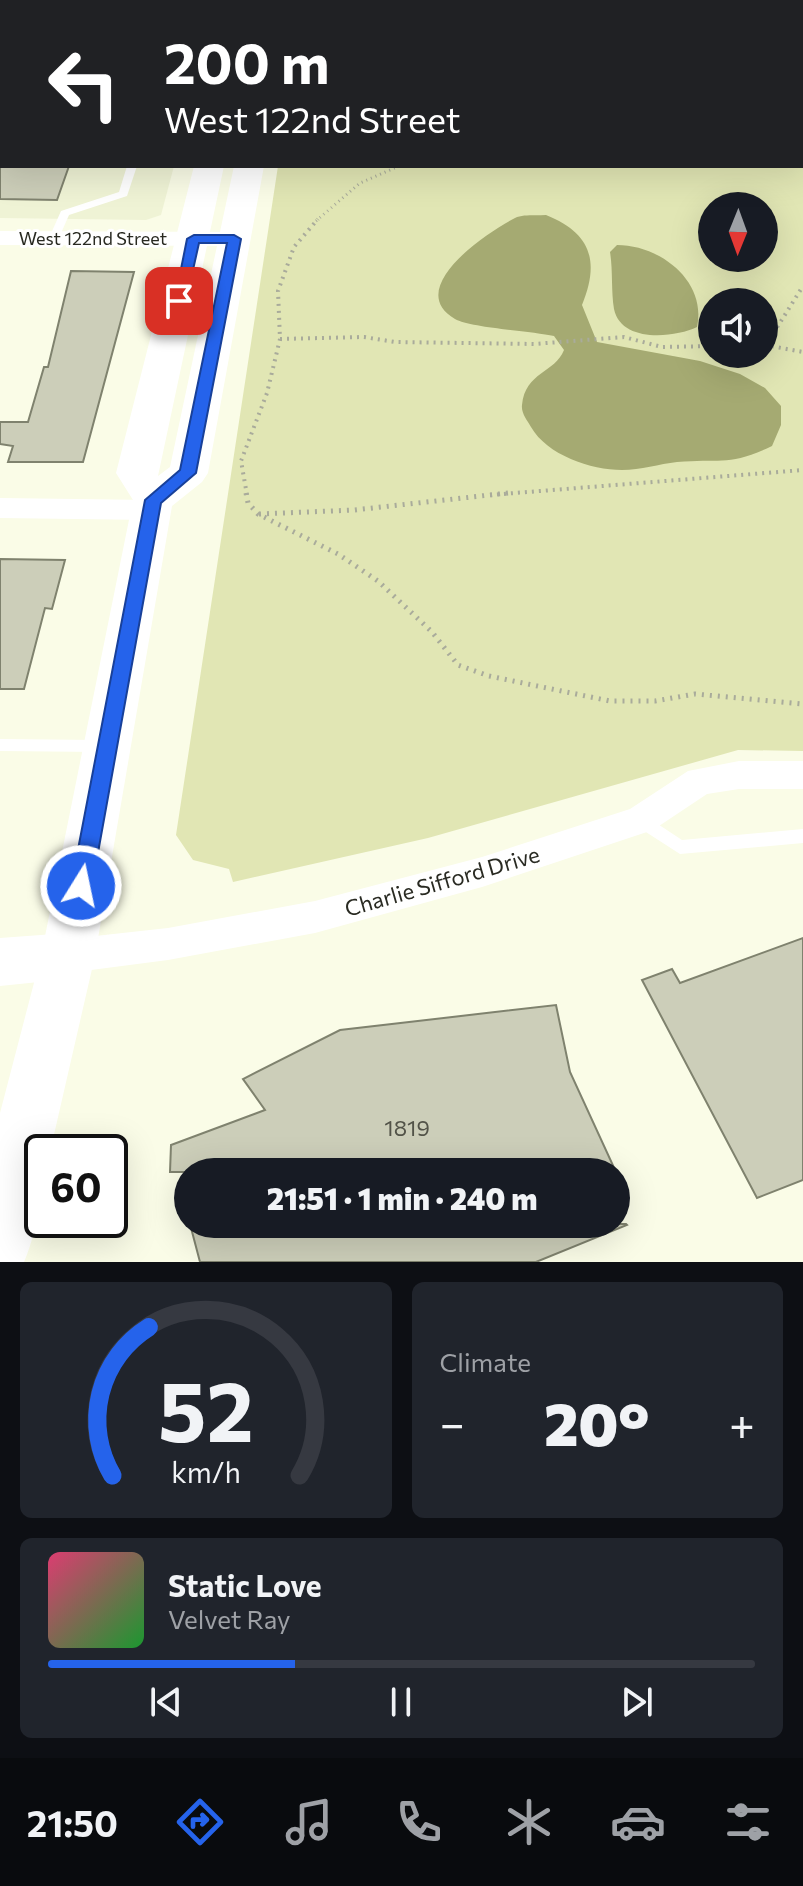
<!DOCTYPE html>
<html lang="en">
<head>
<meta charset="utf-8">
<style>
  body { margin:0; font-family:Commissioner,sans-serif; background:#20242c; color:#f1f3f6; height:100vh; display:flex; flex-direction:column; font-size:30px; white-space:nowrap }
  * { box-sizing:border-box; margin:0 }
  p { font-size:26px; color:#9ea1a6 }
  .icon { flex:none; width:44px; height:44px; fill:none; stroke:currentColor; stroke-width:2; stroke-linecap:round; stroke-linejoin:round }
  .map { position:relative; height:1262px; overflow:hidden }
  .drawer { display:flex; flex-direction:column; gap:20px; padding:20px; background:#0d0f14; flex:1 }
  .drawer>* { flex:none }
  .guide { position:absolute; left:0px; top:0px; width:804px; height:168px; box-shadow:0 8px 32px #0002; background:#202124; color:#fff; overflow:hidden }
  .needle { width:52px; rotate:181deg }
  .fabs { position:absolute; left:698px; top:192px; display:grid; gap:16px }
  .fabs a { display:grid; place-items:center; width:80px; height:80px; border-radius:50%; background:#171b24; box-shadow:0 8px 32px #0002; font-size:40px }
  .speed { position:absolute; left:24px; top:1134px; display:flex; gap:16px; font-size:40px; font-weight:700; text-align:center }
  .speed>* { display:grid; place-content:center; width:104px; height:104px; border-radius:50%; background:#171b24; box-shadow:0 8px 32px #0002; line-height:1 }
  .speed .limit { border:4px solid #111; border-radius:12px; background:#fff; color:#111 }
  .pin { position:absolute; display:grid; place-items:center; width:68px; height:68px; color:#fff; margin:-34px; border-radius:16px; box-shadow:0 4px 12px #0006 }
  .me { position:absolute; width:88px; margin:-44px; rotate:10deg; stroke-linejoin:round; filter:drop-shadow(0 0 6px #0008) }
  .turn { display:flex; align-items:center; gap:28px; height:168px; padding:0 32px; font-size:36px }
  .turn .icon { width:104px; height:104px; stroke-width:2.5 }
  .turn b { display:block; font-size:56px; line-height:68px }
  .big { font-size:60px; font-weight:800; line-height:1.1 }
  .drawer .card { flex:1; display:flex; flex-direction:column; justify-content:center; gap:12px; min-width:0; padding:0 28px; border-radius:12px; background:#20242c }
  .drawer .dial { align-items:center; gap:0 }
  .dial svg { height:208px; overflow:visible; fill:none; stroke:#363941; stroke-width:7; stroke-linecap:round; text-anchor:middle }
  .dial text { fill:#f1f3f6; stroke:none }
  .song { display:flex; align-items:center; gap:24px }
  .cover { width:96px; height:96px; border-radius:12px; background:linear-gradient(135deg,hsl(340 70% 55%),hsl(130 70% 35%)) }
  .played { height:8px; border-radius:4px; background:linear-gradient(90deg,#2563eb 35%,#363941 35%) }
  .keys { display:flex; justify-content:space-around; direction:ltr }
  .heat { display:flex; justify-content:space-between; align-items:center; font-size:44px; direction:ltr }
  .drawer .tiles { flex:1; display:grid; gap:20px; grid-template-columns:1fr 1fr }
  .card:last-child { grid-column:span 2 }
  .trip { position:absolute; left:174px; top:1158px; width:456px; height:80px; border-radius:40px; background:#171b24; box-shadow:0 8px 32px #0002; font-weight:800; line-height:80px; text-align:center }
  .tabs { display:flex; height:128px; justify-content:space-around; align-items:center; background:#090b0e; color:#9ea1a6 }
  .tabs .icon { width:56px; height:56px }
  .tabs .on { color:#2563eb }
  .tabs b { font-size:36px; color:#f1f3f6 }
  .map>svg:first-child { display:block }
  .built { fill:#eff3d5 }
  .green { fill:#e1e6b4; fill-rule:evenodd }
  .water { fill:#a5aa72 }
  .building { fill:#ccceb9; stroke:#7f826e; stroke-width:2 }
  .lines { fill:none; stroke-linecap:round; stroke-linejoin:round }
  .path-far2 { stroke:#a9ab9b; stroke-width:3; stroke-dasharray:1 4; stroke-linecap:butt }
  .path-far1 { stroke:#a9ab9b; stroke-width:4; stroke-dasharray:2 5; stroke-linecap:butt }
  .path { stroke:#a9ab9b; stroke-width:5; stroke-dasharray:2 6; stroke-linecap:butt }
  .lane { fill:#fff; fill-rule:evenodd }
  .street { fill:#fff; fill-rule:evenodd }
  .secondary { fill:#fff; fill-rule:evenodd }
  .primary { fill:#fff; fill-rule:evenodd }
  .route { fill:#2563eb; stroke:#184099; stroke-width:2 }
  .labels { text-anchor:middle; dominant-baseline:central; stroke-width:6; stroke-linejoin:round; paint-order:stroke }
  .far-street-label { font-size:18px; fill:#292a22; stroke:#fff }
  .street-label { font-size:22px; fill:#292a22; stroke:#fff }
  .near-number-label { font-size:22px; fill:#525348 }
</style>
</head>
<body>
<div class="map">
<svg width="803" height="1262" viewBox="0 0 803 1262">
  <rect width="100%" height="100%" fill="#fafce7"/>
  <!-- built -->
  <path class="built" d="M 0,0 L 217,0 L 2,2 L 2,166 L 174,166 L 161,215 L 146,220 L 0,218 Z"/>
  <!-- green -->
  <path class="green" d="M 303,0 L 803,0 L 803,751 L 738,750 L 428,838 L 233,882 L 229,869 L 193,860 L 176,835 L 278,166 L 802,166 L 802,2 ZM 712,206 L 764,206 L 764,258 L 712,258 ZM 712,302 L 764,302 L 764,354 L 712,354 Z"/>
  <!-- water -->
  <g class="water">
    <path d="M 546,215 C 591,233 600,261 582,305 L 597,342 L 700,361 L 740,374 L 765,388 L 781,406 L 781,425 L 772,446 C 728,467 721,458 677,462 C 659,464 641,470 622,470 C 591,470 547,455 531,427 C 527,420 521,413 522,405 C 525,372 555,373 564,350 L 554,336 C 532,331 471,328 455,319 C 403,289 487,232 515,218 C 523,214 536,216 546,215 Z"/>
    <path d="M 617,245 C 660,245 707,281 697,327 C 674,338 621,343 614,309 C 611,291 613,270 610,252 Z"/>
  </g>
  <!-- building -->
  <g class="building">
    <path d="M 0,166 L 69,166 L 57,200 L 0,199 Z"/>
    <path d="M 71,271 L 134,272 L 83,462 L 8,462 L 13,446 L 0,444 L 0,422 L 28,422 L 44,367 L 48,367 Z"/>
    <path d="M 0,559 L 65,560 L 52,609 L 45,608 L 24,689 L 0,689 Z"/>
    <path d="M 803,938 L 803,1180 L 757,1198 L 642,980 L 672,969 L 680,983 Z"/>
    <path d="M 556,1005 L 570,1072 L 616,1172 L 170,1172 L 171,1145 L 265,1110 L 243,1079 L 340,1030 Z"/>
    <path d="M 190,1224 L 626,1224 L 627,1225 L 536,1262 L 200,1262 Z"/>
  </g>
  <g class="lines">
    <!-- path-far2 -->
    <g class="path-far2">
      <path d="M 455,2 L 460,0"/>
      <path d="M 573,2 L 581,0"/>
      <path d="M 316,221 L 360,183 L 399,166"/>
    </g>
    <!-- path-far1 -->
    <g class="path-far1">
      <path d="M 280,339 L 364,337 L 395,342 L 534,344 L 624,337 L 662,347 L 712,346"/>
      <path d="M 765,345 L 803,352"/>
      <path d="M 766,345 L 803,286"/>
      <path d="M 247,495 L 241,461 L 267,393 L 280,339 L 278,291 L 294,247 L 318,219"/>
      <path d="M 490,495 L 803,470"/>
    </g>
    <!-- path -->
    <g class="path">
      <path d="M 246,493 L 248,503 L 258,514 L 338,554 L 378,581 L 432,632 L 458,665 L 489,676 L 610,701 L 655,701 L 695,694 L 803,704"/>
      <path d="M 259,514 L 354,510 L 508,493"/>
    </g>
    <!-- lane -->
    <g class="lane">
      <path d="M 127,166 L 137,166 L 127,196 L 69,215 L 58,240 L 50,240 L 49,238 L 61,211 L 119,192 Z"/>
      <path d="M 0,739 L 100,740 L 105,742 L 108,746 L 105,750 L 100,752 L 0,751 Z"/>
      <path d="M 641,813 L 682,840 L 803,829 L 803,843 L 680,854 L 635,825 L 633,820 L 635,815 Z"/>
    </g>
    <!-- street -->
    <g class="street">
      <path d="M 0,231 L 234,232 L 245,239 L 234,246 L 0,245 Z"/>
      <path d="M 0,498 L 151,500 L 161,503 L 165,510 L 161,517 L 151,520 L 0,518 Z"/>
      <path d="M 739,761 L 803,761 L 803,789 L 739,789 L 707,794 L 653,830 L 482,887 L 315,933 L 168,960 L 68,973 L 55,968 L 50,956 L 55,944 L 68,939 L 168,928 L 315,901 L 482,857 L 630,809 L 688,771 Z"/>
    </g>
    <!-- secondary -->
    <path class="secondary" d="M 68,933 L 86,939 L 93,956 L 86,973 L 68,979 L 0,986 L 0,938 Z"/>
    <!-- primary -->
    <g class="primary">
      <rect x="232" y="0" width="26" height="2"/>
      <path d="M 268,0 L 294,0 L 267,2 Z"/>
      <path d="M 194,166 L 224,166 L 158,476 L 170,467 L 234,166 L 264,166 L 208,473 L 202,482 L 172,506 L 95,956 L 50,1152 L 42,1152 C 42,1190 39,1227 24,1262 L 0,1262 L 0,1113 L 41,956 L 133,500 L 116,473 Z"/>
    </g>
  </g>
  <!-- route -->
  <path class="route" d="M 194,235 L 234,235 L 241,239 L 196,473 L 161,503 L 92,886 L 89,893 L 81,896 L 74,893 L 71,886 L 145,500 L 180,470 L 227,243 L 199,243 L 186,301 L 174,304 L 187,239 Z"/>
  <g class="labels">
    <!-- far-street labels -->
    <g class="far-street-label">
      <text x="93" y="238">West 122nd Street</text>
    </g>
    <!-- street labels -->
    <g class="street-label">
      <text transform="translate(442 881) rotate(-16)">Charlie Sifford Drive</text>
    </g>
    <!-- near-number labels -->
    <g class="near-number-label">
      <text x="407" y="1127">1819</text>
    </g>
  </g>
</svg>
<div class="fabs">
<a><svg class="needle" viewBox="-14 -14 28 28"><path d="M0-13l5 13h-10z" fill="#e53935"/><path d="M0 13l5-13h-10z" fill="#9ea1a6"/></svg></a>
<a><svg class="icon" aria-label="sound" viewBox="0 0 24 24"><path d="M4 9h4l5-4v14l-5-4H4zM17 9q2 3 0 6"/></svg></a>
</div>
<div class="speed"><div class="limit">60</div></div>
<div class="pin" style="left:179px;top:301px;background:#d93025"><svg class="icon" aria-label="arrive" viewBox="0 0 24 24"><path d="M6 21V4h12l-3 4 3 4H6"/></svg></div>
<svg class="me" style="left:81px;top:886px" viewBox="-20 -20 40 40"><circle r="17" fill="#2563eb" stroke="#fff" stroke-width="3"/><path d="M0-11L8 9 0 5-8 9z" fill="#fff"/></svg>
<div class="trip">21:51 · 1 min · 240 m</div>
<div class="guide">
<div class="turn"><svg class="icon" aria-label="left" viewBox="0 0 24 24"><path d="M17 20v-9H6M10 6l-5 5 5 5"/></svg><div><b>200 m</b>West 122nd Street</div></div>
</div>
</div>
<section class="drawer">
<div class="tiles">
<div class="card dial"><svg viewBox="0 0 100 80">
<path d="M14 69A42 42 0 1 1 86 69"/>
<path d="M14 69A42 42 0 0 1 28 12" stroke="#2563eb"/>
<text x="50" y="56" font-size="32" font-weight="700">52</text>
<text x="50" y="72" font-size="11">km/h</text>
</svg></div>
<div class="card"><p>Climate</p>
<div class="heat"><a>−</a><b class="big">20°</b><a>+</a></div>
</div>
<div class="card">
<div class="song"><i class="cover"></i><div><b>Static Love</b><p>Velvet Ray</p></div></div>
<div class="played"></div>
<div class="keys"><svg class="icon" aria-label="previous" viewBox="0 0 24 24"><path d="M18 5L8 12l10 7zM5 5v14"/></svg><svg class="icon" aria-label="pause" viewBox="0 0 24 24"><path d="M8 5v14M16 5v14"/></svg><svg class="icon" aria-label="next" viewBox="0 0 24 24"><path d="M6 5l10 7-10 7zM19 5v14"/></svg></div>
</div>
</div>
</section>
<nav class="tabs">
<b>21:50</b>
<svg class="icon on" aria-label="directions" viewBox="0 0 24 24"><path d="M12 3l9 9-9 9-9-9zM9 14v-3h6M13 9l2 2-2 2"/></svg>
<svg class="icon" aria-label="music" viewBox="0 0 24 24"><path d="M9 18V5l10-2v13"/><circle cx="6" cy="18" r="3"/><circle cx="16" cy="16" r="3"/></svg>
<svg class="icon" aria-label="phone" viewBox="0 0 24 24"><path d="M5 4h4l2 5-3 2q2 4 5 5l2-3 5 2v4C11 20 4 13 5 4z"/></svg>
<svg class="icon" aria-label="climate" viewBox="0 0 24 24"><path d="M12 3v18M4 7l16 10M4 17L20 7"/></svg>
<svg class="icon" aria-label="car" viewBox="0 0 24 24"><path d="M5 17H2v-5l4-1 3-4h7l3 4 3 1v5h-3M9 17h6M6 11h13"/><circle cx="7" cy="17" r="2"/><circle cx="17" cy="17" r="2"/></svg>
<svg class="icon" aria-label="filters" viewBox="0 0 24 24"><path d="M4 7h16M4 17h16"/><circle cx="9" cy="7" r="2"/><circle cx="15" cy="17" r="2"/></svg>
</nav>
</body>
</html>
